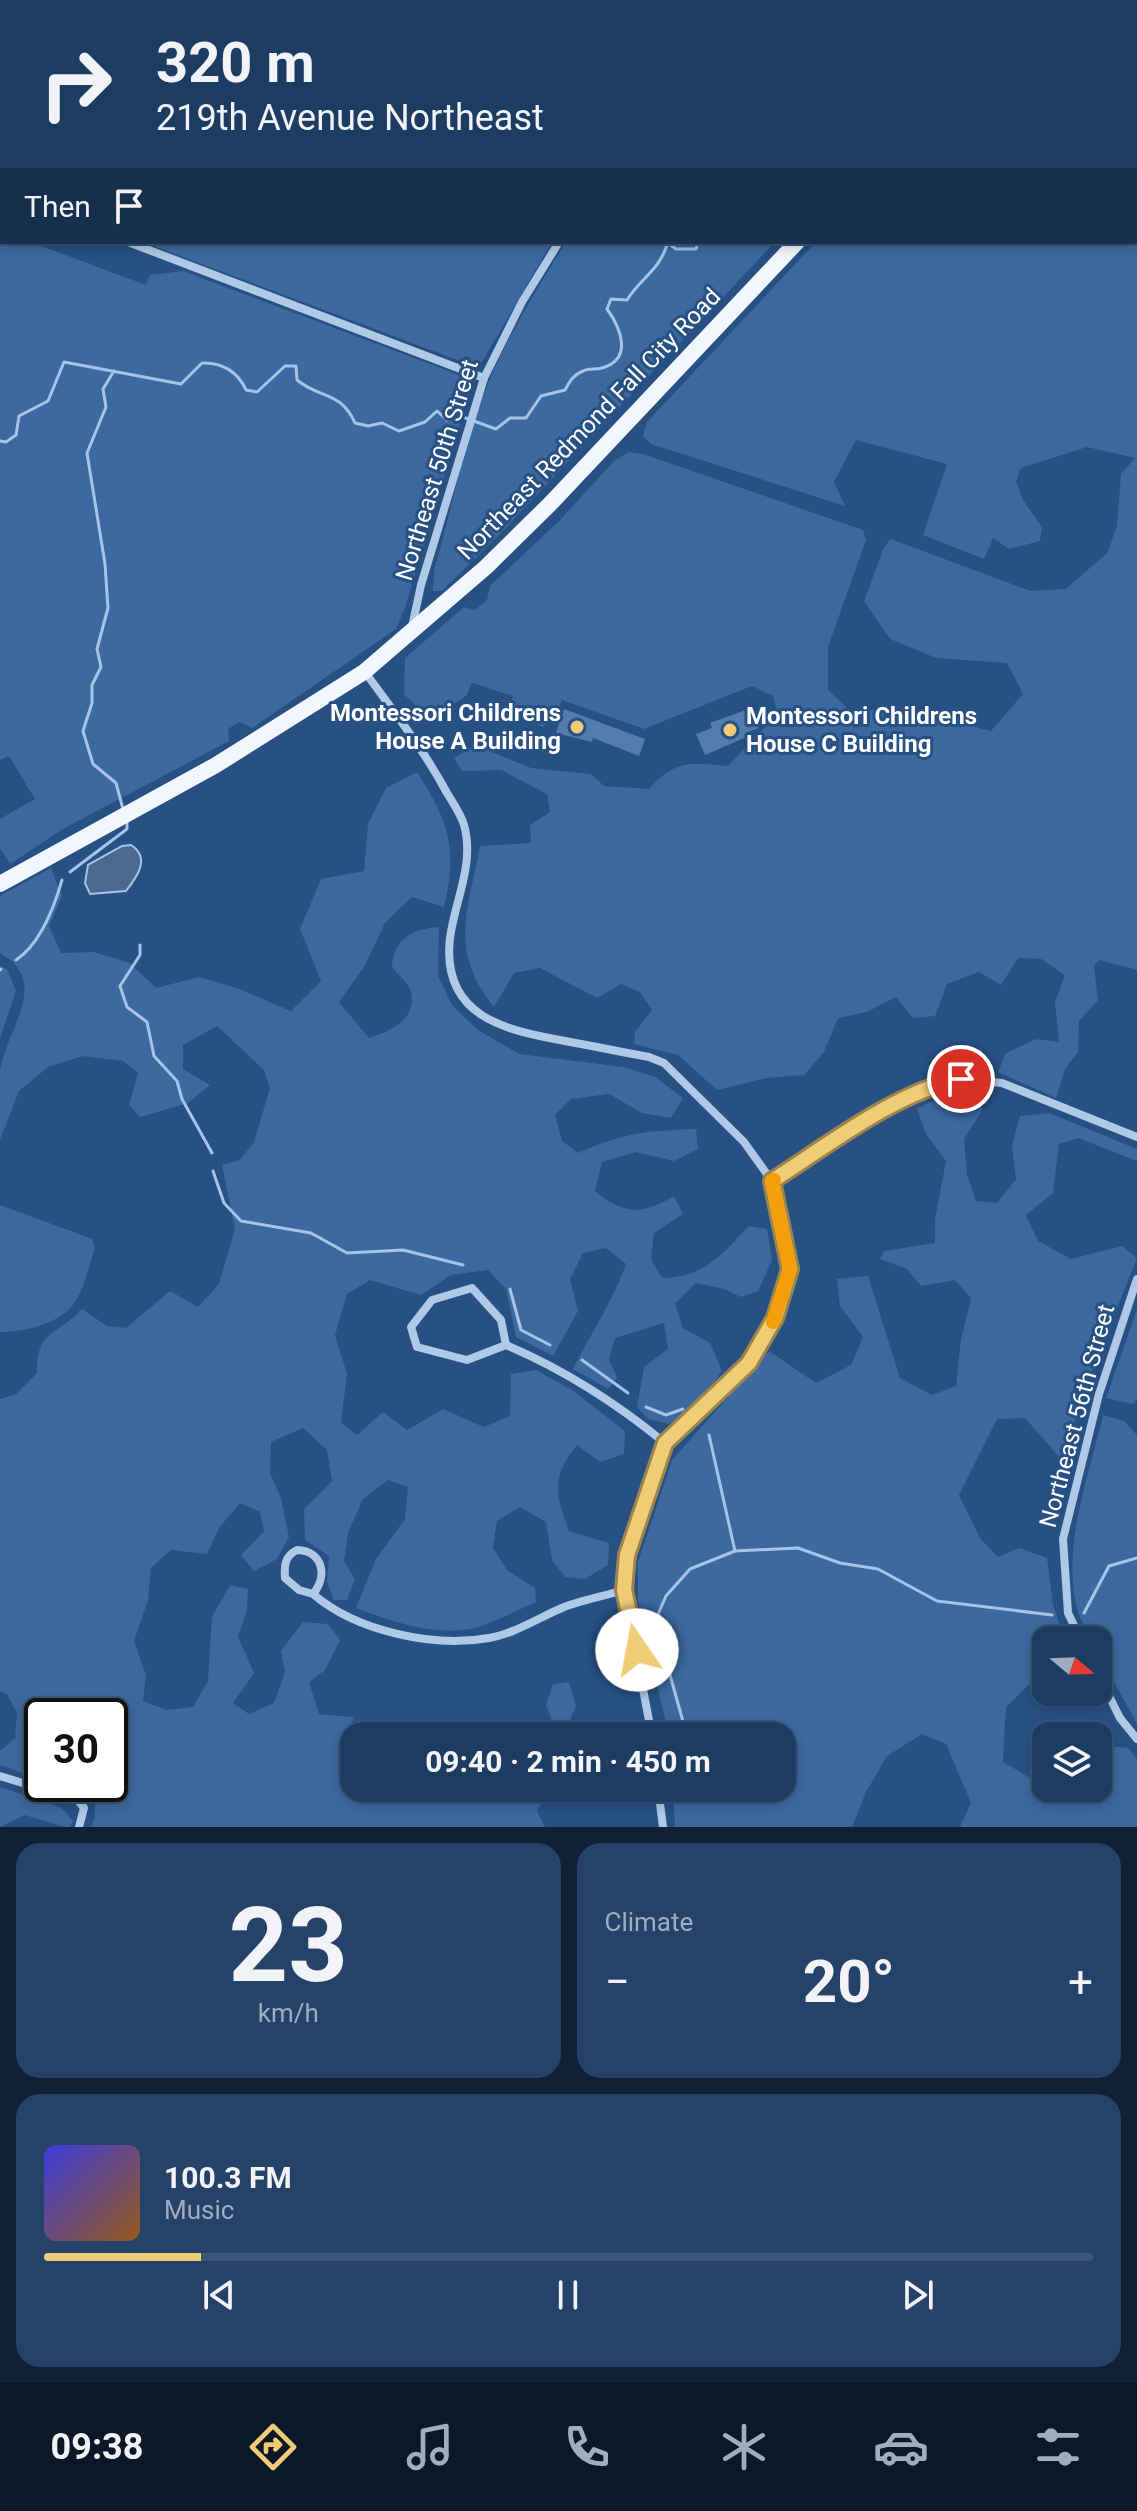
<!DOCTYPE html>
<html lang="en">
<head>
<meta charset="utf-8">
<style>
  body { margin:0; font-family:Roboto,sans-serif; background:#254368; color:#f1f3f6; height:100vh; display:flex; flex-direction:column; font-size:30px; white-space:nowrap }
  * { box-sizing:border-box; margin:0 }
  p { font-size:26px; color:#a0adbe }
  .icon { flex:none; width:44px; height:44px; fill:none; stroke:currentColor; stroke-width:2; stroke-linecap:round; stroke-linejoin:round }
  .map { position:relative; height:1827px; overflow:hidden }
  .details { display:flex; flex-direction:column; gap:16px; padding:16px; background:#102136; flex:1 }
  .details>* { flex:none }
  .banner { position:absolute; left:0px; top:0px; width:1138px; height:244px; box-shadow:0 4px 12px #0003,0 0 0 2px #3b5677; background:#1d3c62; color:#f1f3f6; overflow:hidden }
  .needle { width:52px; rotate:109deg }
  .tools { position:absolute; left:1032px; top:1626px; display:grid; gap:16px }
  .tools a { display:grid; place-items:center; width:80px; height:80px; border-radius:16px; background:#1d3c62; box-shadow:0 4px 12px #0003,0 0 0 2px #3b5677; font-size:40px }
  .speed { position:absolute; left:24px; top:1698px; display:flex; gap:16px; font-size:40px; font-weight:700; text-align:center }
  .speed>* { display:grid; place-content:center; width:104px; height:104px; border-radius:50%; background:#1d3c62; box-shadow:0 4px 12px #0003,0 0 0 2px #3b5677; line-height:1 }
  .speed .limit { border:4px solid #111; border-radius:12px; background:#fff; color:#111 }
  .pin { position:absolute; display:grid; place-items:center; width:68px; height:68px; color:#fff; margin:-34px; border:4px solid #fff; border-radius:50%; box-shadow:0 2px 8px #0007 }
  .me { position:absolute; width:88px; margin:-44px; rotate:348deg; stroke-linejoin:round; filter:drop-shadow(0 0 6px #0008) }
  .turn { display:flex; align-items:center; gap:28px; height:168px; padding:0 24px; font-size:36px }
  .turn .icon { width:104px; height:104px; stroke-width:2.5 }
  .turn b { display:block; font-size:56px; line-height:68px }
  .then { display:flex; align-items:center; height:76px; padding:0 24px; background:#0003; gap:16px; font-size:30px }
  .big { font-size:60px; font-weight:700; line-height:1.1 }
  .details .widget { flex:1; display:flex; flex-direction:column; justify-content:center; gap:12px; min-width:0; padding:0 28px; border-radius:24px; background:#254368 }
  .details .dial { align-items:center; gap:0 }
  .dial b { font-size:104px; line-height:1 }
  .song { display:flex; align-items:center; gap:24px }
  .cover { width:96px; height:96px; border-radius:12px; background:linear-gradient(135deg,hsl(240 70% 55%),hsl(30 70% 35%)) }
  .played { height:8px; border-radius:4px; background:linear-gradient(90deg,#efcc76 15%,#3b5677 15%) }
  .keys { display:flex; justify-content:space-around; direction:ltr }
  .heat { display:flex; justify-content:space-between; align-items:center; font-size:44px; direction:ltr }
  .details .tiles { flex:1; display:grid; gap:16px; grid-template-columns:1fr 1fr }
  .widget:last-child { grid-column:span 2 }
  .trip { position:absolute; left:340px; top:1722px; width:456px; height:80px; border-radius:24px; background:#1d3c62; box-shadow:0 4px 12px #0003,0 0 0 2px #3b5677; font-weight:700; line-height:80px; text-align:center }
  .menu { display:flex; height:128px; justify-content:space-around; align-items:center; background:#0c1827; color:#a0adbe }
  .menu .icon { width:56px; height:56px }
  .menu .current { color:#efcc76 }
  .menu b { font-size:36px; color:#f1f3f6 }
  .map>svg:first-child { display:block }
  .green { fill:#3c69a0 }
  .water { fill:#4b698d; stroke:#a5c4e7; stroke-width:2 }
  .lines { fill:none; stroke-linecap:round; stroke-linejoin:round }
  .stream { stroke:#a5c4e7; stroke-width:3 }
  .building { fill:#547bac }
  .minor { stroke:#b0c9e7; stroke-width:8 }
  .primary { stroke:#f2f6fd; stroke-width:16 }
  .route-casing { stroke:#9b854d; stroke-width:20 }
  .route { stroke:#efcc76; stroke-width:14 }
  .slow { stroke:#f59e0b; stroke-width:14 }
  .poi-dot { fill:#efcc76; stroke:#275083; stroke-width:3 }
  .labels { text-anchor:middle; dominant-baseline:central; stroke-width:6; stroke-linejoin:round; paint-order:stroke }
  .street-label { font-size:24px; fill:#fff; stroke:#275083 }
  .poi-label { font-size:24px; font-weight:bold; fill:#fff; stroke:#275083; text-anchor:end }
</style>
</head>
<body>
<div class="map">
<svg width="1137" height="1827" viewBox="0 0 1137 1827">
  <rect width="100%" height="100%" fill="#275083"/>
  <!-- green -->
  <g class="green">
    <path d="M 0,0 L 803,0 L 2,2 L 0,157 Z"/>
    <path d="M 1036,0 L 1137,0 L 1137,970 L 1099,960 L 1094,966 L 1098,1000 L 1079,1021 L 1078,1052 L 1065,1069 L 1056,1098 L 998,1072 L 1006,1053 L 1036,1039 L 1059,1042 L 1055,1002 L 1065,975 L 1041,959 L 1018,958 L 1001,985 L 979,972 L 947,984 L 935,1016 L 913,1018 L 896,997 L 867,1012 L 838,1018 L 824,1052 L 804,1075 L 767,1078 L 717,1090 L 678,1055 L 634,1044 L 635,1032 L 652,1010 L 640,992 L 621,984 L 597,998 L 540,968 L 514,973 L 494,1007 C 448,950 468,911 480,846 L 531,843 L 530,825 L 550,812 L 547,794 L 501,770 L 462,771 L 454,758 L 475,745 L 531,768 L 591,774 L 604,786 L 649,789 C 675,760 691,762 728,766 L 777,714 L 773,696 L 752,686 L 644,729 L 562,700 L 553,720 L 542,727 L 510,706 L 513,696 L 472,683 L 466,696 L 429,719 L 404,694 L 405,658 L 464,607 L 475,610 L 487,600 L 490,586 L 559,521 L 615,460 L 629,452 L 643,454 L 863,530 L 866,540 L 828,647 L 828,690 L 857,717 L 882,705 L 991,731 L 1023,694 L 1007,663 L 936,658 L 890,639 L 864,601 L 884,547 L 891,539 L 1030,591 L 1066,589 L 1107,553 L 1117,526 L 1121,474 L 1135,458 L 1087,447 L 1021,468 L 1016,481 L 1023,500 L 1042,527 L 1040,541 L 1009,549 L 993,538 L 984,559 L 923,535 L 947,464 L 856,440 L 834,482 L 845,506 L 651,444 L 643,436 L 647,422 L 816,242 L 1136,242 L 1136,2 L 1035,2 Z"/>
    <path d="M 0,230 L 2,242 L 31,242 L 146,285 L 150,275 L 183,271 L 441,368 L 470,380 L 471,387 L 405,608 L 396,629 L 252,728 L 239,722 L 228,729 L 229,741 L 63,829 L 10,864 L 0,848 L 0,819 L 35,799 L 9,756 L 0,760 Z"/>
    <path d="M 143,242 L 552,242 L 482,362 L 476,367 Z"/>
    <path d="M 566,242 L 775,242 L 500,534 L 442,591 L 433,591 L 434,571 C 452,507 465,438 491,376 C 512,329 539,285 566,242 Z"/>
    <path d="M 417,772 C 449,822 458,848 444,907 L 412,897 L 385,923 L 364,967 L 339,1002 L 369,1038 C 390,1031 417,1020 411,992 C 409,983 397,974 392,967 C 394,938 412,929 439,927 L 438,976 L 452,1005 L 478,1030 L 519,1054 L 624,1067 L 655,1077 L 683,1098 L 671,1118 L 642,1113 L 609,1094 L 571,1099 L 555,1115 L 562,1141 L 578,1153 C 625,1132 646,1131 696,1129 L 698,1149 L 674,1161 L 636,1152 L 602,1162 L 595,1191 C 624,1215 642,1215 674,1196 L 683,1214 L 654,1233 L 651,1259 L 662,1278 C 705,1277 721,1255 749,1226 L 767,1229 L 772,1260 L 758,1291 L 741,1297 L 724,1289 L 696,1283 L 675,1304 L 683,1328 L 710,1343 L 722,1371 L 699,1403 L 669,1424 L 648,1419 L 637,1407 L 644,1367 L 668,1349 L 664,1323 L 615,1338 L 609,1359 L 617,1378 L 608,1389 L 573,1369 C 591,1333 613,1301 626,1264 L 606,1248 L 583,1253 L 570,1279 L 578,1311 L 553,1356 L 516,1337 L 506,1289 L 488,1270 L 451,1275 L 421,1295 L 370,1280 L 347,1294 L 335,1335 L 347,1374 L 341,1423 L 357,1435 L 383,1412 L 407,1430 L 443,1409 L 484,1427 L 510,1416 L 511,1374 L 536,1370 L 572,1390 L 625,1431 L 624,1454 L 600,1462 L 577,1445 C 551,1477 555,1493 569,1531 L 609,1543 L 608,1565 L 585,1579 L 565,1577 L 552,1560 L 546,1522 L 520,1507 L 497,1521 L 493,1548 L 507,1570 L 535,1588 L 536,1602 C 517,1610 498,1621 478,1627 C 440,1638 392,1622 356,1608 L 376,1559 L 405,1519 L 408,1487 L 388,1480 L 363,1499 L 348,1533 L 344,1561 L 355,1579 L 347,1600 L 334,1600 L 327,1582 L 329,1556 L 305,1540 L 304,1509 L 332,1481 L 327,1450 L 303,1428 L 271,1442 L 270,1473 L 281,1498 L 289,1537 L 277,1559 L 254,1571 L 241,1555 L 264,1531 L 260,1512 L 240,1503 L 219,1528 L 207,1554 L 171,1550 L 151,1568 L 148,1600 L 134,1641 L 146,1675 L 143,1701 L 167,1710 L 193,1707 L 208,1681 L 212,1617 L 230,1585 L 248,1589 L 247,1610 L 238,1637 L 254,1673 L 233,1703 L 249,1714 L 274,1703 L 285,1672 L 281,1651 L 303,1622 L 328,1624 L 340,1640 L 325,1670 L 309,1682 L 319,1714 L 354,1717 L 340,1761 L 354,1771 L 354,1788 L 549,1788 L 537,1811 L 545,1827 L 91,1827 L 95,1817 L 94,1784 L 110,1784 L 110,1725 L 116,1704 L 101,1701 L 88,1711 L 59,1699 L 43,1712 L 34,1741 L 42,1756 L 42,1780 L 0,1765 L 0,1751 L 15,1738 L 17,1713 L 7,1694 L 0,1691 L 0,1399 L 16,1394 L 37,1373 C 37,1328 56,1337 82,1309 L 107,1326 L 126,1328 L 170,1291 L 198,1307 L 219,1284 L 235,1229 L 222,1165 L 240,1160 L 254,1142 L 270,1088 L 264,1070 L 217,1026 L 183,1045 L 183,1069 L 210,1085 L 188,1103 L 140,1117 L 129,1105 L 138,1073 L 123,1061 L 83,1056 L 48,1067 L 19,1091 L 0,1140 C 0,1118 0,1093 0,1071 C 6,1029 52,982 0,953 L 0,896 L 51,868 L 62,896 L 49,926 L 61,953 L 94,952 L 130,963 L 156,988 L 199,977 L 237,988 L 291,1011 L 321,981 L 300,929 L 321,879 L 364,871 L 368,824 L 386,788 Z"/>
    <path d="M 0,966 L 7,969 L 16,991 L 0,1038 Z"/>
    <path d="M 973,1097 L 983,1109 L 964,1139 L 967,1175 L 976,1201 L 997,1203 L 1016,1179 L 1012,1146 L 1020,1116 L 1049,1113 L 1137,1149 L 1137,1161 L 1078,1138 L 1059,1144 L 1053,1193 L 1026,1215 L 1038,1241 L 1071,1259 L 1122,1246 L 1137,1258 L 1087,1384 L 1062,1460 L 1025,1418 L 997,1419 L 959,1495 L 980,1538 L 998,1557 L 1019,1548 L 1047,1558 L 1053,1605 L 1065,1640 L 1046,1640 L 1046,1681 L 1037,1677 L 1006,1707 L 1003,1762 L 1061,1796 L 1075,1788 L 1098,1788 L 1099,1745 L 1128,1748 L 1137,1759 L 1137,1827 L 960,1827 L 971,1803 L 946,1744 L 922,1734 L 887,1756 L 866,1792 L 852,1827 L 675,1827 L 673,1788 L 782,1788 L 782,1736 L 669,1736 L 638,1603 L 638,1562 L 672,1460 L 769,1351 L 816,1383 L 851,1365 L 863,1337 L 840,1306 L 837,1279 L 868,1276 L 900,1378 L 932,1395 L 956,1386 L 961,1340 L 971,1298 L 955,1280 L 921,1286 L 907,1269 L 880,1259 L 884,1251 L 935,1243 L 935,1219 L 946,1161 L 926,1134 L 917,1109 L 934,1100 Z"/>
    <path d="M 0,1205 L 92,1239 L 95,1248 C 89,1265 85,1287 75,1302 C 61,1324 24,1332 0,1332 Z"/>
    <path d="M 1137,1309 L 1137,1399 L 1133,1404 L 1106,1398 Z"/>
    <path d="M 1103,1415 L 1124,1421 L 1137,1435 L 1137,1724 L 1098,1652 L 1098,1640 L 1092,1640 C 1088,1631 1081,1621 1078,1612 C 1060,1550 1089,1476 1103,1415 Z"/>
    <path d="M 569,1682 L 576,1706 L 565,1731 L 568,1736 L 558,1736 L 546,1705 L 553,1684 Z"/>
    <path d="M 0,1787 L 62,1808 L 73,1821 L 70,1827 L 64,1827 L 25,1815 L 0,1827 Z"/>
  </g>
  <!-- water -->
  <path class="water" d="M 131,845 C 151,858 137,877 126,891 L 90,894 L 85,883 L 88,865 L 122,846 Z"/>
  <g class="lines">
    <!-- stream -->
    <g class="stream">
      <path d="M 895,2 L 899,0"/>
      <path d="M 668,243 L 676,249 L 696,249 L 698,242"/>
      <path d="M 114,371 L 103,389 L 106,407 L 87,453 L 105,564 L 108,608 L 97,649 L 101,667 L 92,685 L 92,703 L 83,731 L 93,764 L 116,783 L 123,809"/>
      <path d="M 0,441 L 6,442 L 16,435 L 19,416 L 48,401 L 64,362 L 181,384 L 202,363 C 222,362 238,372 246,390 L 257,392 L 285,366 L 296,366 L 297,380 C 320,399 341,391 355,423 L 368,426 L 382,423 L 399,431 L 425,422 L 437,411 L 447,420 L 460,416 L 496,429 L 510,418 L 526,418 L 541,396 L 565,390 C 570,381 573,375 583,371 C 589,368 595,370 602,368 C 634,359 620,327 607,309 L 611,299 L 627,300 C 642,276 659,272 668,242"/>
      <path d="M 70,872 L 127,829 L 127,820"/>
      <path d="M 140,945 L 140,955 L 120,986 L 127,1007 L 147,1022 L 154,1056 L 177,1081 L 182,1099 L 212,1153"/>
      <path d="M 16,960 C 40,944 54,908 62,880"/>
      <path d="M 0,970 L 1,969"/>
      <path d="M 213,1171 L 224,1203 L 241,1221 L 311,1233 L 347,1253 L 403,1250 L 463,1265"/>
      <path d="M 510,1289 L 521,1330 L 550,1345"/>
      <path d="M 582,1360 L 628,1393"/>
      <path d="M 646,1407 L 666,1415 L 683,1409"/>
      <path d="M 709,1435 L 735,1551"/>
      <path d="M 1084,1613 L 1109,1566 L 1137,1558"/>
      <path d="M 687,1736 L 655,1621 L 666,1596 L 690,1569 L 735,1551 L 798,1548 L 840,1563 L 878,1569 L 937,1601 L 1052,1615"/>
    </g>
  </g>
  <!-- building -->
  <g class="building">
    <path d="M 751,708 L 759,728 L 748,732 L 749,736 L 705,755 L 696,734 L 712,728 L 710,723 Z"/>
    <path d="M 564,709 L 645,739 L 639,756 L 593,738 L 592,742 L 556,733 Z"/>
  </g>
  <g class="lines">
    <!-- minor -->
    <g class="minor">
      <path d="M 819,2 L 823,0"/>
      <path d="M 128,242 L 484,378"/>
      <path d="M 412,627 L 421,585 L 484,378 L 522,302 L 559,242"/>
      <path d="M 365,672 C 394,712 424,750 447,793 C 453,803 461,814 464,825 C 475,864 455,900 450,938 C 441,1017 505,1030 565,1041 C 593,1046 621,1052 649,1057 L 664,1063 L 744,1142 L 772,1181 L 790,1269 L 775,1318 L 749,1363 L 665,1443 L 627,1555 L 624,1590 L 652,1736"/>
      <path d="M 772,1181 L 885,1111 L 926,1090 L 961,1079 L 1002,1083 L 1137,1137"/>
      <path d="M 506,1345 L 467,1360 L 417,1347 L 411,1327 L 432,1300 L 472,1288 L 501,1320 L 506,1345 C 565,1370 615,1402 665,1443"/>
      <path d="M 313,1594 L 299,1590 L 285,1578 C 284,1565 285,1556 297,1550 C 323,1551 328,1576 313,1594 C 356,1631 433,1648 489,1638 C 514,1634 540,1617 564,1607 C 583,1600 604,1596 624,1590"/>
      <path d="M 1081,1640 L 1068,1613 L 1063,1539 L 1099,1394 L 1137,1279"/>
      <path d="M 1098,1674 L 1120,1718 L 1137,1739"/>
      <path d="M 0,1776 L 78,1800 L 84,1808 L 79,1827"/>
      <path d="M 658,1788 L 663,1827"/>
    </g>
    <!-- primary -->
    <g class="primary">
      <path d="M 1023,2 L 1024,0"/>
      <path d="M 0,884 L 216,765 L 364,672 L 486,567 L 551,503 L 797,242"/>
    </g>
  </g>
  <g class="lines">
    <!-- route casing -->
    <g class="route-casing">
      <path id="route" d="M 637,1650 L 624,1590 L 627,1555 L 665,1443 L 749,1363 L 775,1318 L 790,1269 L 772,1181 C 827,1146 897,1091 961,1079"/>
    </g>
    <!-- route -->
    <use href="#route" class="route"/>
    <!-- slow -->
    <path class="slow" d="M 773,1322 L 790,1269 L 772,1181 L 774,1180"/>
  </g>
  <!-- markers -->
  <g class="poi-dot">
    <circle cx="577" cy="727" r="8"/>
    <circle cx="730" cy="730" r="8"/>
  </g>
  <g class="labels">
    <!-- street labels -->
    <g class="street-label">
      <text transform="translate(589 424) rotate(-46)">Northeast Redmond Fall City Road</text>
      <text transform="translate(437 470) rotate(-73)">Northeast 50th Street</text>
      <text transform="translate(1077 1416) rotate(-75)">Northeast 56th Street</text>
    </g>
    <!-- poi labels -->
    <g class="poi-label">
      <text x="561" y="713">Montessori Childrens<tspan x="561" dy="28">House A Building</tspan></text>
      <text x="746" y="716" text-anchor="start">Montessori Childrens<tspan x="746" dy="28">House C Building</tspan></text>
    </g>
  </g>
</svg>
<div class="tools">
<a><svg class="needle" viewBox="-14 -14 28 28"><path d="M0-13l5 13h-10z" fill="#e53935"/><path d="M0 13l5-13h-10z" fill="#a0adbe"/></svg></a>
<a><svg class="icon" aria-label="layers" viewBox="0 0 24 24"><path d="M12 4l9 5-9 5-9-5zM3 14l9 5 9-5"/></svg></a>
</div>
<div class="speed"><div class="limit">30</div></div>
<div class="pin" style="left:961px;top:1079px;background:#d93025"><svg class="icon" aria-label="arrive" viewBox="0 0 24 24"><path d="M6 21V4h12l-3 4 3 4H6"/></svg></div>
<svg class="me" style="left:637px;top:1650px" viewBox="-20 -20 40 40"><circle r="19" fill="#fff"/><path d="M0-13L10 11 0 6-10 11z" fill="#efcc76"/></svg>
<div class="trip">09:40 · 2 min · 450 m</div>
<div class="banner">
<div class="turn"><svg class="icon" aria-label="right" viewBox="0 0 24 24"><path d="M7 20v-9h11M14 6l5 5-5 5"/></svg><div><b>320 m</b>219th Avenue Northeast</div></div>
<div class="then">Then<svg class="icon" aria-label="arrive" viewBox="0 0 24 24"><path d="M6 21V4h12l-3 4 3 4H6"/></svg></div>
</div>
</div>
<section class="details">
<div class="tiles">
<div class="widget dial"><b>23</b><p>km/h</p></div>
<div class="widget"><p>Climate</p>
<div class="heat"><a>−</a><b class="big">20°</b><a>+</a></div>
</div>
<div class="widget">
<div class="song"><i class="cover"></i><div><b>100.3 FM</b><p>Music</p></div></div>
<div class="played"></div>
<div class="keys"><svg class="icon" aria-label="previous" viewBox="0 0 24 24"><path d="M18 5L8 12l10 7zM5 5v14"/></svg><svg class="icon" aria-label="pause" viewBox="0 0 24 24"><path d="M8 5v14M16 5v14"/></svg><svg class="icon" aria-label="next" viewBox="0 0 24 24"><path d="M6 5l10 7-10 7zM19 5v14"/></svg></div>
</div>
</div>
</section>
<nav class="menu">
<b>09:38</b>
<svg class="icon current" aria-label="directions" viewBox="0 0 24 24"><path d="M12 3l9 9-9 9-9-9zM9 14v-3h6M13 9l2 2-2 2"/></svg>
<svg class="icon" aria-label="music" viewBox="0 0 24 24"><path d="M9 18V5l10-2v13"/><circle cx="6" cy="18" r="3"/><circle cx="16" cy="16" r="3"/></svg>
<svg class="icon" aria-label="phone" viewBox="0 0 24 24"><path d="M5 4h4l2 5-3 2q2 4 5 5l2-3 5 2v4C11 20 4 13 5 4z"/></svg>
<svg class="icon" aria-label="climate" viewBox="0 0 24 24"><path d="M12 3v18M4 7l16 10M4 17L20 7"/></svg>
<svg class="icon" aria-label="car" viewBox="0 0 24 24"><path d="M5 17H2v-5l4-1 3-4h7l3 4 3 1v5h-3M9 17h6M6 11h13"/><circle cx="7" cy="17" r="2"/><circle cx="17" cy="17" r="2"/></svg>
<svg class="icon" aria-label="filters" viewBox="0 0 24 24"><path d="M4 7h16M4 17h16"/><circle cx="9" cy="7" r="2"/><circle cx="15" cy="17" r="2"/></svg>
</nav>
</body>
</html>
